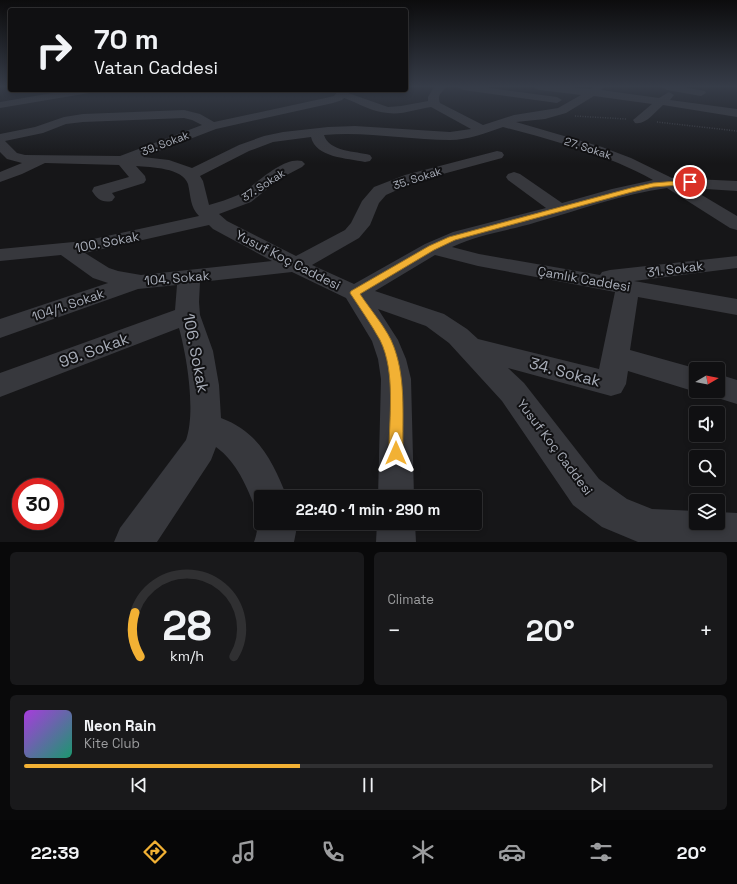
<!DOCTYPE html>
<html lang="en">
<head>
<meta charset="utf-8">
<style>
  body { margin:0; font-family:"Space Grotesk",sans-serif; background:#19191b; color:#f1f3f6; height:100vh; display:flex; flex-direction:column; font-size:15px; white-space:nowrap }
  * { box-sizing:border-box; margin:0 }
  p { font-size:13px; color:#9c9d9f }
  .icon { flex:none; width:22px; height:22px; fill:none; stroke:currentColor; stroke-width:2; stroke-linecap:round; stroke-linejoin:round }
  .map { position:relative; height:542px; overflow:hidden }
  .sheet { display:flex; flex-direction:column; gap:10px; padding:10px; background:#09090a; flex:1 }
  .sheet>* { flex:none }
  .banner { position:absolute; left:8px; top:8px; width:400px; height:84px; border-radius:4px; box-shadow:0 2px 6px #0003,0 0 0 1px #303032; background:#101012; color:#f1f3f6; overflow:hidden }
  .needle { width:26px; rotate:80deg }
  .buttons { position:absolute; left:689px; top:362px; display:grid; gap:8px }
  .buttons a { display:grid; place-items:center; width:36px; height:36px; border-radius:4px; background:#101012; box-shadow:0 2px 6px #0003,0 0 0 1px #303032; font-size:20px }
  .speed { position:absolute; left:12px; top:478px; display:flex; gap:8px; font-size:20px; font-weight:700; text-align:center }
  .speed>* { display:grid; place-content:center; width:52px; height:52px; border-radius:50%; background:#101012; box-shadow:0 2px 6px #0003,0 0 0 1px #303032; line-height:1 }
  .speed .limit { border:6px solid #d22; background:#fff; color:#111 }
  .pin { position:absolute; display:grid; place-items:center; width:34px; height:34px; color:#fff; margin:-17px; border:2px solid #fff; border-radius:50%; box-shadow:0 1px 4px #0007 }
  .me { position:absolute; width:44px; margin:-22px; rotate:0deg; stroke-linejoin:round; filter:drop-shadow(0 0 3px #0008) }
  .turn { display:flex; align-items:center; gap:14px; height:84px; padding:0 20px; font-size:18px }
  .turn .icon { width:52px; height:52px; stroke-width:2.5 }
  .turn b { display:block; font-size:28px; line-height:34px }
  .big { font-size:30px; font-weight:800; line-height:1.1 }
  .sheet .tile { flex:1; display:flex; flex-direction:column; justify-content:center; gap:6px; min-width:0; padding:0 14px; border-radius:6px; background:#19191b }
  .sheet .dial { align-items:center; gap:0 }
  .dial svg { height:104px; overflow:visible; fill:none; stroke:#303032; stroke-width:7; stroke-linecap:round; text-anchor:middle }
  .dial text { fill:#f1f3f6; stroke:none }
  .song { display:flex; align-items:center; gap:12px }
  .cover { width:48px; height:48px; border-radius:6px; background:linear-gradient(135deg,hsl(280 70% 55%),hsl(160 70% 35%)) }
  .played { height:4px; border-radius:2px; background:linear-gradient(90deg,#f2b134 40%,#303032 40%) }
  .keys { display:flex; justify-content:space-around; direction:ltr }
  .heat { display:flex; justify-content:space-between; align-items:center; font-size:22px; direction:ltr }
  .sheet .tiles { flex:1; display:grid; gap:10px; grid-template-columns:1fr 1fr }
  .tile:last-child { grid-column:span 2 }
  .trip { position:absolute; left:254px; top:490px; width:228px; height:40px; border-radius:4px; background:#101012; box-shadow:0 2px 6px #0003,0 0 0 1px #303032; font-weight:800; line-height:40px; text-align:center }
  .tabs { display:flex; height:64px; justify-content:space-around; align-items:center; background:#060607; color:#9c9d9f }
  .tabs .icon { width:28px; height:28px }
  .tabs .current { color:#f2b134 }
  .tabs b { font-size:18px; color:#f1f3f6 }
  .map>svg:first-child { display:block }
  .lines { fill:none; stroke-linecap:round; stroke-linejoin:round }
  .path { stroke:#3d3f44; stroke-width:1.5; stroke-dasharray:1 1.5; stroke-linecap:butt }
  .minor { fill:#37383d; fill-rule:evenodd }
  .route { fill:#f2b134; stroke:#9d7322 }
  .labels { text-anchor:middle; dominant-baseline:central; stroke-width:4; stroke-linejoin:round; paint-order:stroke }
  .far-street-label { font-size:11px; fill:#a8adb8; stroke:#111113 }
  .street-label { font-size:13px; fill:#a8adb8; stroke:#111113 }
  .near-street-label { font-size:16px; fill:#a8adb8; stroke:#111113 }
</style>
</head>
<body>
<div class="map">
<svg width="737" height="542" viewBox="0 0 737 542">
  <rect width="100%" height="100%" fill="#161618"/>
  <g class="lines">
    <!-- path -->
    <g class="path">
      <path d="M 575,116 L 626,119"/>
      <path d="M 657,122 L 737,131"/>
    </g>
    <!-- minor -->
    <g class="minor">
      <path d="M 434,87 L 446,87 C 441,94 437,94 440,103 L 483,125 L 514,115 L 558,108 L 581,95 L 540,90 L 536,89 L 535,87 L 566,87 L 590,89 L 593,87 L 604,87 L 601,90 L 659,98 L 669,92 L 674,95 L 670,100 L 737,109 L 737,117 L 663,105 C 655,112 646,125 635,123 L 633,120 L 652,104 L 594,96 L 566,113 L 545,119 L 516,122 L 602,147 L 631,158 L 672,178 L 737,181 L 737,191 L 690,188 L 737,216 L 737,230 L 730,228 L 667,188 C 622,194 580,210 537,222 C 508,231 479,234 452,247 L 479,254 L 600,275 L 602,272 L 610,270 L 737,256 L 737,268 L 634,281 L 737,299 L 737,315 L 638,297 L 630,350 L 698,369 L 696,369 L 696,391 L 698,391 L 696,392 L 628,371 L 626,384 L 621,393 L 611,396 L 508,368 L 524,383 L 599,479 L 627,499 L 652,509 L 696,511 L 696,523 L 718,523 L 718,512 L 737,513 L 737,542 L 638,542 L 602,527 L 573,505 L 502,401 L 449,343 L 426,326 L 378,309 L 398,340 L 406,359 L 411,379 L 414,497 L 378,497 L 381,379 L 378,359 L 372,341 L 346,298 L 292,272 L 200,282 L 199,302 L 200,315 L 213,351 L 219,385 L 221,418 C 259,432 273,462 287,497 L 261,497 L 261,512 L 256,510 C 247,487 237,462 216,447 L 211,460 L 157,542 L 114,542 L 120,528 L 186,440 C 196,412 187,357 179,328 L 0,397 L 0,373 L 175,310 L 177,285 L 138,289 L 0,338 L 0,319 L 108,283 L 93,278 L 61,255 L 0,261 L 0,249 L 84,241 L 199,216 C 190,207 191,197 188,184 C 183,168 151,167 136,166 L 145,176 L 146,180 L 144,183 L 112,193 L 115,197 L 112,201 C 102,203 97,199 92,191 L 94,187 L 129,177 L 119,165 L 45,163 L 22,174 L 0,182 L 0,172 L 22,163 L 7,159 L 0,152 L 0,134 L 35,127 L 64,117 L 83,114 L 184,110 L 200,114 L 214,122 L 330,97 L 334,96 L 339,90 L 350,90 L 348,93 L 388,107 L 401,106 L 428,101 L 428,97 ZM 344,98 C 358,103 372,112 388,113 C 402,115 417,109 431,107 L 471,129 L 450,132 L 355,126 L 328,127 L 283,132 L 264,136 L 239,145 L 192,168 L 169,160 L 143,157 L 216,129 L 333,103 L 342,100 ZM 184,118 L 192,120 L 202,125 L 120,156 L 25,155 L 17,153 L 5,141 L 43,133 L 66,124 L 83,122 ZM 503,127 C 555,141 606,154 653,180 L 612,189 L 562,203 L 520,174 L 514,172 L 508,174 L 506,177 L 508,180 L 546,208 L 453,232 L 425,244 L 354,284 L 312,265 L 359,238 L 370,225 L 379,203 L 386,195 L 417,181 L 502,158 L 504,155 L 502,152 L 497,151 L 405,175 L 374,187 L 362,201 L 351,223 L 345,230 L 296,256 L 227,221 L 219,214 L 251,202 L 281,178 L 302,167 L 305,164 L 302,161 C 282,156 255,186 238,195 C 229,199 219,202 209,205 L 203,181 L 200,176 L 249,151 L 273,142 L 311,137 C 316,158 347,158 365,162 L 370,161 L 372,158 L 370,155 C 356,151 329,152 324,135 C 366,131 408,140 450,140 C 468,140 486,133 503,127 ZM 209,225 L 213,229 L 272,261 L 141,275 L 118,271 L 109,268 L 85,253 ZM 435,255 L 478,266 L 615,292 L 599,369 L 478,339 L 467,329 L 444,314 L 375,291 Z"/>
      <path d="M 458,87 L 483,87 L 557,97 L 562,100 L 557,103 L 463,90 Z"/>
      <path d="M 662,87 L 683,87 L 705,91 L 706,93 L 701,96 L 667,90 Z"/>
      <path d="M 70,90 L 94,90 L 89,93 L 0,108 L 0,102 Z"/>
      <path d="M 191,90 L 202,90 L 197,93 L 192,92 Z"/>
      <path d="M 718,374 L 737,380 L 737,404 L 708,395 L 706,391 L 718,391 Z"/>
      <path d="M 261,513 L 261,523 L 295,523 L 296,532 L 294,542 L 254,542 C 258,532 257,523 261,513 Z"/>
      <path d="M 377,523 L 415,523 L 416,542 L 376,542 Z"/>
    </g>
  </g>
  <!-- sky -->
  <linearGradient id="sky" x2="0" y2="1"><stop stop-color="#0c0c0d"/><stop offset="0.53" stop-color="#363c48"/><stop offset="1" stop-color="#363c48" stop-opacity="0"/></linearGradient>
  <rect width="737" height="163" fill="url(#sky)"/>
  <!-- route -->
  <path class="route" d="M 690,180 L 693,182 L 692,184 L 653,187 L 632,192 L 455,240 L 434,250 L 360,294 C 370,309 383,324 391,340 C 407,375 402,415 403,453 L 401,458 L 396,460 L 391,458 L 389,453 C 389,418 396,372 380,340 C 371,324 360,308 350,293 L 351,291 L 429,246 L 449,237 L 631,188 L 653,183 Z"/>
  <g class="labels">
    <!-- far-street labels -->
    <g class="far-street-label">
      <text transform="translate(165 143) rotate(-21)">39. Sokak</text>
      <text transform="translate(588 148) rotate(18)">27. Sokak</text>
      <text transform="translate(417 178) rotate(-18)">35. Sokak</text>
      <text transform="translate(263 185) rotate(-33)">37. Sokak</text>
    </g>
    <!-- street labels -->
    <g class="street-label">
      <text transform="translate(107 242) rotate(-11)">100. Sokak</text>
      <text transform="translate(288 260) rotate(27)">Yusuf Koç Caddesi</text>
      <text transform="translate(675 269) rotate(-7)">31. Sokak</text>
      <text transform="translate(177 278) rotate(-5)">104. Sokak</text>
      <text transform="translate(584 279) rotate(10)">Çamlık Caddesi</text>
      <text transform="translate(68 305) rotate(-19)">104/1. Sokak</text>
      <text transform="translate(555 447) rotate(53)">Yusuf Koç Caddesi</text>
    </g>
    <!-- near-street labels -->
    <g class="near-street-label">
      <text transform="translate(94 350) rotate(-20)">99. Sokak</text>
      <text transform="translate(196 353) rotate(79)">106. Sokak</text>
      <text transform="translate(565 372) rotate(15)">34. Sokak</text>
    </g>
  </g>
</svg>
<div class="buttons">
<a><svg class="needle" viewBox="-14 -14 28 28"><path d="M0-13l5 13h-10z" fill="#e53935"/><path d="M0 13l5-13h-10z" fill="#9c9d9f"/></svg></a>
<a><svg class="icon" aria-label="sound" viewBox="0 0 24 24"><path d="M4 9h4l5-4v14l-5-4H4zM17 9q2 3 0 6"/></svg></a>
<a><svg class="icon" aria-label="search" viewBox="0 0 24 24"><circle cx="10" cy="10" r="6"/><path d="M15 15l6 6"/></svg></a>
<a><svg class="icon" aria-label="layers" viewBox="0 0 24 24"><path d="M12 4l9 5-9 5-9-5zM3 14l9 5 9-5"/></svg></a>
</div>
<div class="speed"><div class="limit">30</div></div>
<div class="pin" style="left:690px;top:182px;background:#d93025"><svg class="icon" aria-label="arrive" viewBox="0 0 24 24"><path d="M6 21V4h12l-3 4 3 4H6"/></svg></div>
<svg class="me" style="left:396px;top:453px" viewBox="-20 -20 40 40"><path d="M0-17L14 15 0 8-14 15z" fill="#f2b134" stroke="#fff" stroke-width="4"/></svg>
<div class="trip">22:40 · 1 min · 290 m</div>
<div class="banner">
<div class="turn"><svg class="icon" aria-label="right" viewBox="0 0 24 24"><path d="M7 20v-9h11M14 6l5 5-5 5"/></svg><div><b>70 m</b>Vatan Caddesi</div></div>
</div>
</div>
<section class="sheet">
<div class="tiles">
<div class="tile dial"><svg viewBox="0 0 100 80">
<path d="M14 69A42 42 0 1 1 86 69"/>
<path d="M14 69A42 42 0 0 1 10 35" stroke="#f2b134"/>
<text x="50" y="56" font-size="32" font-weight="700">28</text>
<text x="50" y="72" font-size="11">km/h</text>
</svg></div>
<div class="tile"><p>Climate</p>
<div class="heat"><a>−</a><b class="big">20°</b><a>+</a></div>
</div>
<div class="tile">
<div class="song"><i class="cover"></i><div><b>Neon Rain</b><p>Kite Club</p></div></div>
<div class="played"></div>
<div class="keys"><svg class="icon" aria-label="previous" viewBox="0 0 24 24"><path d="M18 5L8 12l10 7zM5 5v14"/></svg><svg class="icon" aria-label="pause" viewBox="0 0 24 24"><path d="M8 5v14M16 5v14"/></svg><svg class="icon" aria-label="next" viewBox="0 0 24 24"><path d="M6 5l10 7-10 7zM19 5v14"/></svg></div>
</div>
</div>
</section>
<nav class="tabs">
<b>22:39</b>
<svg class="icon current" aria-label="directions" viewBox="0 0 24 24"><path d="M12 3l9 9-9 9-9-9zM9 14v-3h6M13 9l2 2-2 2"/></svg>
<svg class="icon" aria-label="music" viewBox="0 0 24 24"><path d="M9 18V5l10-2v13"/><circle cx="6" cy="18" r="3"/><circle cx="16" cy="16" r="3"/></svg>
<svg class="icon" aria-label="phone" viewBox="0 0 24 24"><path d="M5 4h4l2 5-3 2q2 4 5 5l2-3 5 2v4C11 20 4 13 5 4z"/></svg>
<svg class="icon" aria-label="climate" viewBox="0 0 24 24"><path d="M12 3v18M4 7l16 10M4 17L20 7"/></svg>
<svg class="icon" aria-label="car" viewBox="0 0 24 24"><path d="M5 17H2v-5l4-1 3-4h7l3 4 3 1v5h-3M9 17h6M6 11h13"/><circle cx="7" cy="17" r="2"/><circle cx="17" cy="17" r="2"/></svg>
<svg class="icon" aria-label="filters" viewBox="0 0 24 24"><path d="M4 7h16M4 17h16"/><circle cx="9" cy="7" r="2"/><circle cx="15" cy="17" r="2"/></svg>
<b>20°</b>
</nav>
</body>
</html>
